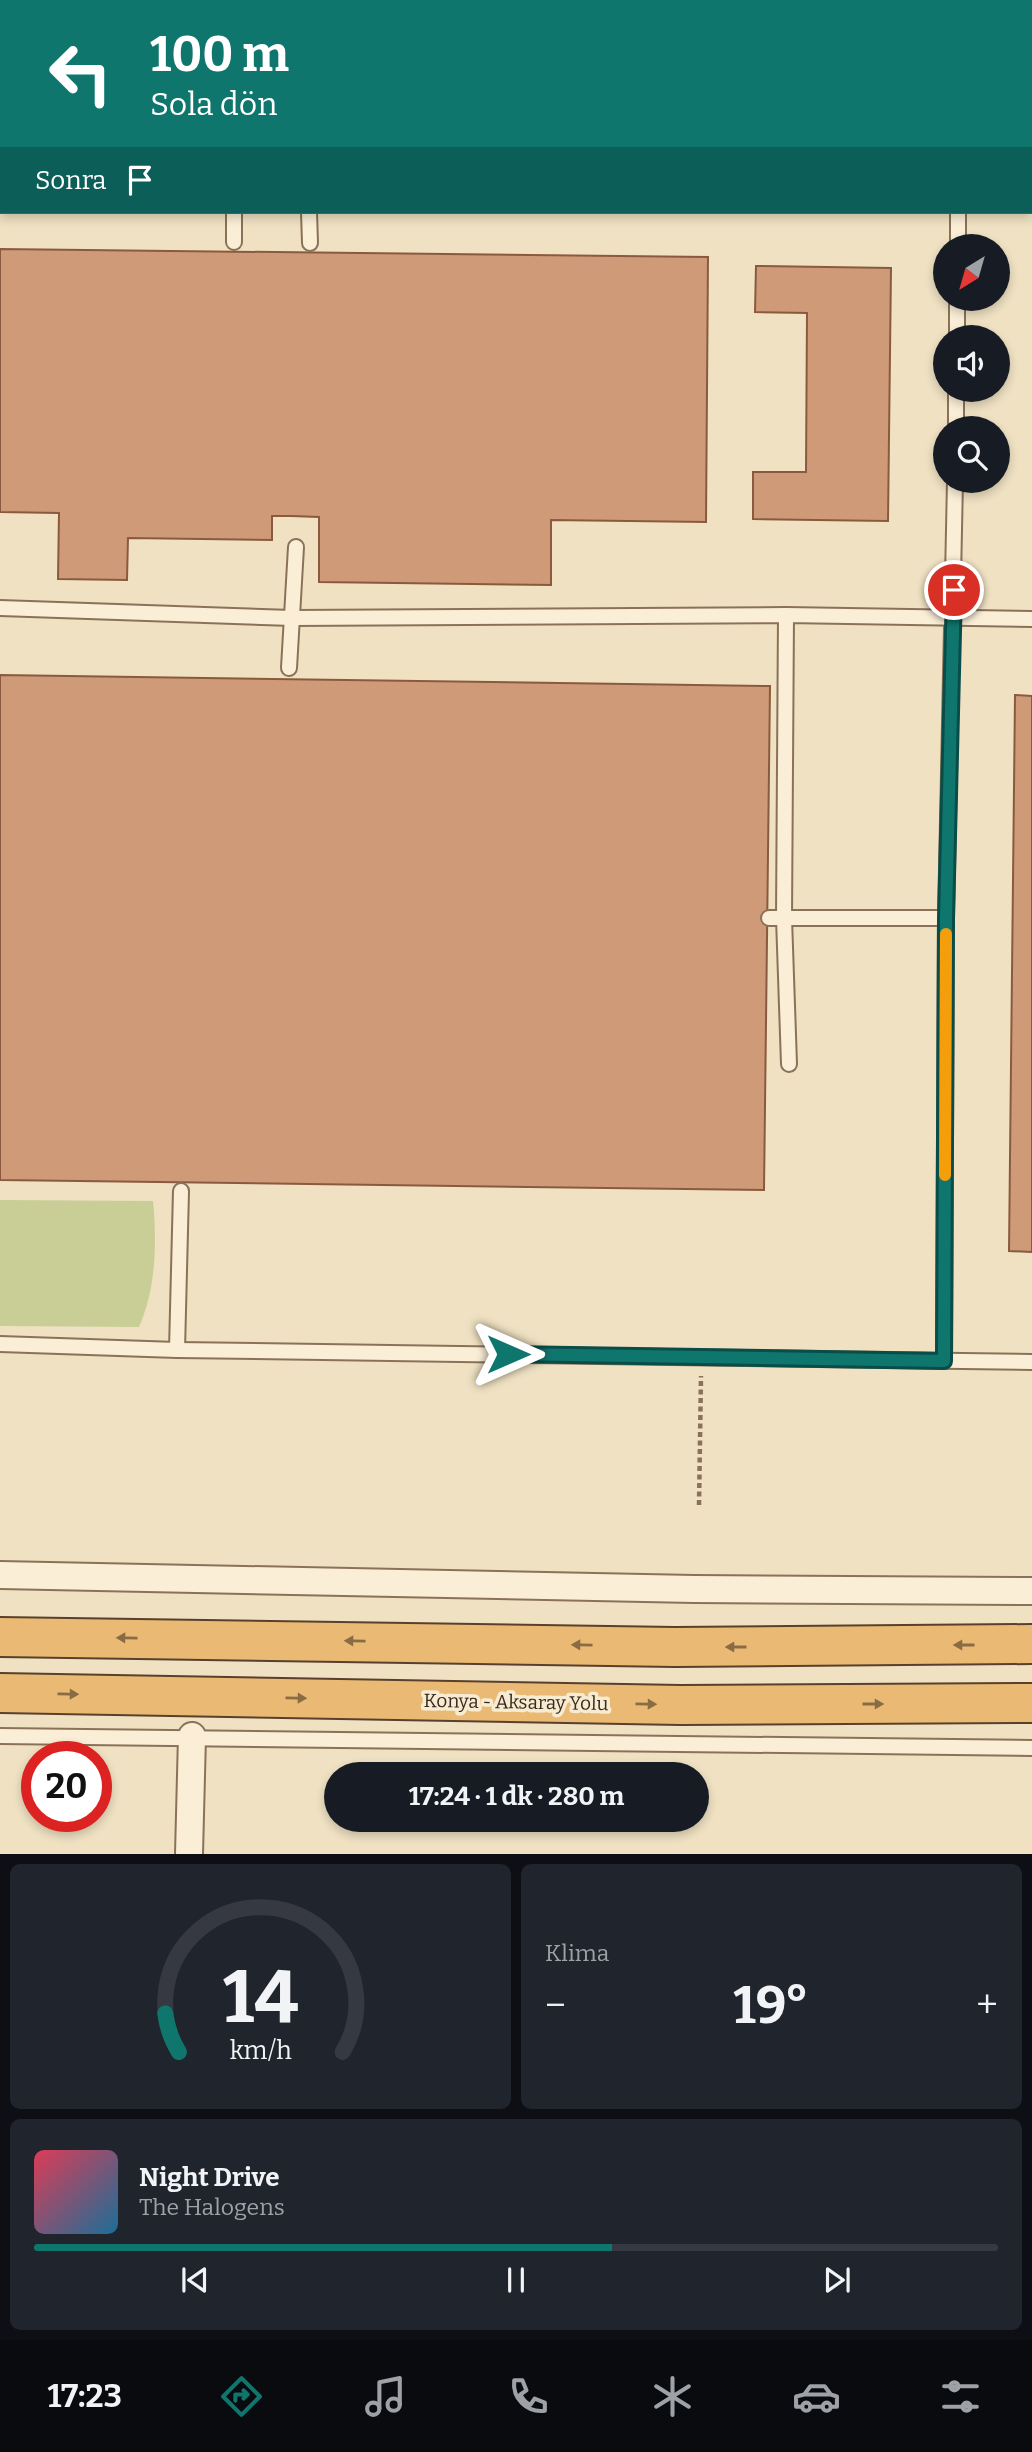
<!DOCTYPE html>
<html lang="tr">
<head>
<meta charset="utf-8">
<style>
  body { margin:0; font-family:Bitter,serif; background:#20242c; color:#f1f3f6; height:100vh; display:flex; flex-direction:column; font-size:26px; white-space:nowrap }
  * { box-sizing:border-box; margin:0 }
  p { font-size:23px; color:#9ea1a6 }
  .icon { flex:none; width:38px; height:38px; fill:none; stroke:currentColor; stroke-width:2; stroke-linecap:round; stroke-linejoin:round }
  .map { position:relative; height:1854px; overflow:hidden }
  .drawer { display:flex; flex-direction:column; gap:10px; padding:10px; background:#0d0f14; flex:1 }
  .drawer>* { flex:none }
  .top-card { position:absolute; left:0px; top:0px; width:1032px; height:214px; box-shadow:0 4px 10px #0003; background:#0f766e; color:#fff; overflow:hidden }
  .needle { width:46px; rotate:217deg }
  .fabs { position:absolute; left:933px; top:234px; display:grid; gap:14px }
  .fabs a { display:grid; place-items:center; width:77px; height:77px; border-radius:50%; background:#171b24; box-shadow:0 4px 10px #0003; font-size:35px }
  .speed { position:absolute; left:21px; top:1741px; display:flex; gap:14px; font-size:35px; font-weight:700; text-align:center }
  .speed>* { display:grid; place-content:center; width:91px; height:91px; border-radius:50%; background:#171b24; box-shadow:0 4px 10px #0003; line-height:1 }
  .speed .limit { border:10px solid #d22; background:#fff; color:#111 }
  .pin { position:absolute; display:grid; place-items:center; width:60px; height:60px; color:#fff; margin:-30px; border:4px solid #fff; border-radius:50%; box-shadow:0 2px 7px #0007 }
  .me { position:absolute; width:77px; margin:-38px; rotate:90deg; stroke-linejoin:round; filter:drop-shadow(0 0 5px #0008) }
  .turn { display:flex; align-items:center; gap:24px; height:147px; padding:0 35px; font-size:32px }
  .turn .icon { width:91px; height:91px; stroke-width:2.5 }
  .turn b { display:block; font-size:49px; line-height:60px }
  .then { display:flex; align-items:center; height:66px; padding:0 35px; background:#0003; gap:14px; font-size:26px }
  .big { font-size:52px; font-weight:700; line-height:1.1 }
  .drawer .card { flex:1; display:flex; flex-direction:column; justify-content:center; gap:10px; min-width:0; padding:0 24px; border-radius:10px; background:#20242c }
  .drawer .dial { align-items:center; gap:0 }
  .dial svg { height:182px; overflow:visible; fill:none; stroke:#363941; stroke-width:7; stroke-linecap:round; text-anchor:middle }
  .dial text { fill:#f1f3f6; stroke:none }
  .song { display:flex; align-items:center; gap:21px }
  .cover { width:84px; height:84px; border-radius:10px; background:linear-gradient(135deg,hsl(350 70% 55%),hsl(200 70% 35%)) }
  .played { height:7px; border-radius:4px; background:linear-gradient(90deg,#0f766e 60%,#363941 60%) }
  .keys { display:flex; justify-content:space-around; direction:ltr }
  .heat { display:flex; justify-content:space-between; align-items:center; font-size:38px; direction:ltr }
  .drawer .tiles { flex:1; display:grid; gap:10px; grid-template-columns:1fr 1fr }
  .card:last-child { grid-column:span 2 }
  .trip { position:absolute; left:324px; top:1762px; width:385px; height:70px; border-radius:35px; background:#171b24; box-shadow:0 4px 10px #0003; font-weight:700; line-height:70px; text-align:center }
  .menu { display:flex; height:112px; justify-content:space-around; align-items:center; background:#090b0e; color:#9ea1a6 }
  .menu .icon { width:49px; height:49px }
  .menu .active { color:#0f766e }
  .menu b { font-size:32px; color:#f1f3f6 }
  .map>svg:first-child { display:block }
  .green { fill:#c8ce96 }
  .building { fill:#cf9a77; stroke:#8a5a3e; stroke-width:2 }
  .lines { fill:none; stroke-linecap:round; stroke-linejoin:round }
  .service-casing { stroke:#8a7259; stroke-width:18 }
  .minor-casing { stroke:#8a7259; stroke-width:30 }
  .trunk-casing { stroke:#58402d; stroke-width:42 }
  .path { stroke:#8a7259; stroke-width:4.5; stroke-dasharray:5 3.5; stroke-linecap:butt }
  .service { stroke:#faeed6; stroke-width:14 }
  .minor { stroke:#faeed6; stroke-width:26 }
  .trunk { stroke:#eaba74; stroke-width:38 }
  .oneway { fill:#896b44 }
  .route-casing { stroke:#0a4d48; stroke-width:18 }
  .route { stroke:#0f766e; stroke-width:12 }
  .slow { stroke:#f59e0b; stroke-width:12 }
  .labels { text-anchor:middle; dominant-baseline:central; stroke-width:7; stroke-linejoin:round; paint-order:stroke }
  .street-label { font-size:19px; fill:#392a1d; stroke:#f7ebd2 }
</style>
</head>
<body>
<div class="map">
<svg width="1032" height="1854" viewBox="0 0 1032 1854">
  <rect width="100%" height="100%" fill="#efe1c2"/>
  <!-- green -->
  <path class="green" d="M 0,1200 L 153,1201 C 157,1243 156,1288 139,1327 L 0,1326 Z"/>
  <!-- building -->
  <g class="building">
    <path d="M 0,249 L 708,257 L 706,522 L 551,520 L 551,585 L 319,582 L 319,517 L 291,516 L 272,516 L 272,540 L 128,538 L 127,580 L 58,579 L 59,513 L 0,512 Z"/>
    <path d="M 756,266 L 891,268 L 888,521 L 753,519 L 753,472 L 806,472 L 807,313 L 755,312 Z"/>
    <path d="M 0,675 L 770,686 L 764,1190 L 0,1180 Z"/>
    <path d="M 1015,695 L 1032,696 L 1032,1252 L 1009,1251 Z"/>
  </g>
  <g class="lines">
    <!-- service casing -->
    <g class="service-casing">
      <g id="service">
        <path d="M 239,2 L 239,0"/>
        <path d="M 958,2 L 958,0"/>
        <path d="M 0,164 L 2,164"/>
        <path d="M 1031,180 L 1032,180"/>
        <path d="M 234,212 L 234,242"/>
        <path d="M 309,212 L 310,243"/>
        <path d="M 958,247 L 958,212"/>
        <path d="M 957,338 L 957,299"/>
        <path d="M 956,429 L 956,390"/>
        <path d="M 0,608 L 292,618 L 786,615 L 1032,619"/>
        <path d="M 786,615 L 784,918 L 789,1064"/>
        <path d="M 289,668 L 296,547"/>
        <path d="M 769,918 L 946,918"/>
        <path d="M 0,1344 L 177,1350 L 1032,1362"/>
        <path d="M 177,1350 L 181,1191"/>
        <path d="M 944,1361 L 946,918 L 955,481"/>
        <path d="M 0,1736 L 1032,1748"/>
      </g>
    </g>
    <!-- minor casing -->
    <g class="minor-casing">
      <g id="minor">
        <path d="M 0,1575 L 694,1589 L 1032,1591"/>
        <path d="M 189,1854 L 192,1736"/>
      </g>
    </g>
    <!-- trunk casing -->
    <g class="trunk-casing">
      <g id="trunk">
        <path d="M 0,1637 L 675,1647 L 1032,1644"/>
        <path d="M 0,1693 L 681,1705 L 1032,1703"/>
      </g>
    </g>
    <!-- path -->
    <path class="path" d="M 699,1505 L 701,1376"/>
    <!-- service -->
    <use href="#service" class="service"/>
    <!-- minor -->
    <use href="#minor" class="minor"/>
    <!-- trunk -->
    <use href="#trunk" class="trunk"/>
  </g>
  <!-- one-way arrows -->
  <defs><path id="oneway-solid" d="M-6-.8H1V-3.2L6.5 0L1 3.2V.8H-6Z" transform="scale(1.75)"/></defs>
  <g class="oneway">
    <use href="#oneway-solid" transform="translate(127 1638) rotate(-179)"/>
    <use href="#oneway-solid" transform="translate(355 1641) rotate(-179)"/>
    <use href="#oneway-solid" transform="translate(582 1645) rotate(-179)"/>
    <use href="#oneway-solid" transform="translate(964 1645) rotate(180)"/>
    <use href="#oneway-solid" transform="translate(736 1647) rotate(180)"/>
    <use href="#oneway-solid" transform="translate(68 1694) rotate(1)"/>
    <use href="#oneway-solid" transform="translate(296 1698) rotate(1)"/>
    <use href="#oneway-solid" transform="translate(646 1704) rotate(1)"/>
    <use href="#oneway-solid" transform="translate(873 1704)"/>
  </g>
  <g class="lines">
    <!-- route casing -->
    <g class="route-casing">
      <path id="route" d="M 508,1354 L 944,1361 L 946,918 L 954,590"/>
    </g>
    <!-- route -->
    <use href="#route" class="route"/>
    <!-- slow -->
    <path class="slow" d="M 945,1175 L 946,934"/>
  </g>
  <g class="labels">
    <!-- street labels -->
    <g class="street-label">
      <text transform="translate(516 1702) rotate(1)">Konya - Aksaray Yolu</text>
    </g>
  </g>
</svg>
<div class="fabs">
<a><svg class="needle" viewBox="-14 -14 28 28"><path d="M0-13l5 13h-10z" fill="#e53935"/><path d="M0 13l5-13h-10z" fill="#9ea1a6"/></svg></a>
<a><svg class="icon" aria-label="sound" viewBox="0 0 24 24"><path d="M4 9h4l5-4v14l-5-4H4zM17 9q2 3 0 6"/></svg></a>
<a><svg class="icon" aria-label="search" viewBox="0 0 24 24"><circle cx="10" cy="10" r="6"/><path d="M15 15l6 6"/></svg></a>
</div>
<div class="speed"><div class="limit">20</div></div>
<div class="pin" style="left:954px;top:590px;background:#d93025"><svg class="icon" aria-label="arrive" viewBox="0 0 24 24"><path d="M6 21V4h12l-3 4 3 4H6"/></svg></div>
<svg class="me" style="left:508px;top:1354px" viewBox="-20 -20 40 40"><path d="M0-17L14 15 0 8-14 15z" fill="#0f766e" stroke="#fff" stroke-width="4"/></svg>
<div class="trip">17:24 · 1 dk · 280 m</div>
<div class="top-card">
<div class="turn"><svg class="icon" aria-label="left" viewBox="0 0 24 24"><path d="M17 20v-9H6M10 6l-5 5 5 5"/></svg><div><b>100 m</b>Sola dön</div></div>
<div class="then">Sonra<svg class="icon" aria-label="arrive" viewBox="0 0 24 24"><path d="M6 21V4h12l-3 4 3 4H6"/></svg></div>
</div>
</div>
<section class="drawer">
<div class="tiles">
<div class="card dial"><svg viewBox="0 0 100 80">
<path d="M14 69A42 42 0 1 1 86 69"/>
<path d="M14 69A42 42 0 0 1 8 52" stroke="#0f766e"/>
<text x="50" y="56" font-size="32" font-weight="700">14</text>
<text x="50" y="72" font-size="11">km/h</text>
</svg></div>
<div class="card"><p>Klima</p>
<div class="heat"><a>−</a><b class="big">19°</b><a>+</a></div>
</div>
<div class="card">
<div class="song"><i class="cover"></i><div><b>Night Drive</b><p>The Halogens</p></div></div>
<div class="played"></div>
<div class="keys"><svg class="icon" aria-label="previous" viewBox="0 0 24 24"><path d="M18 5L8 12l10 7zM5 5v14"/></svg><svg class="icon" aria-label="pause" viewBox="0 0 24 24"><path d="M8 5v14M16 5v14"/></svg><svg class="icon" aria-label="next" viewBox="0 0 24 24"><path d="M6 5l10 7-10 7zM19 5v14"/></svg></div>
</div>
</div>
</section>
<nav class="menu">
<b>17:23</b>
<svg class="icon active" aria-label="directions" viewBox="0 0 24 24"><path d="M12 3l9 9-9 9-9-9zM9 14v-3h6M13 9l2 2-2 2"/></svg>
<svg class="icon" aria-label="music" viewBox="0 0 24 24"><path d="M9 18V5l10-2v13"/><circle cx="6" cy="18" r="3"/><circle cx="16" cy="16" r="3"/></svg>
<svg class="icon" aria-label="phone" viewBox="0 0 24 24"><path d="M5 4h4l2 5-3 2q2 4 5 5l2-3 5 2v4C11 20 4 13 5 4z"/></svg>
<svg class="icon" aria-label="climate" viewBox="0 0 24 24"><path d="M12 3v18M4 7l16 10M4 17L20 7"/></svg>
<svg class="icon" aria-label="car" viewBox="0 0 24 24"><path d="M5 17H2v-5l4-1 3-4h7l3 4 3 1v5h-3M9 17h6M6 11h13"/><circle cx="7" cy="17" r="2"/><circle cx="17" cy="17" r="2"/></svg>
<svg class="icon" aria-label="filters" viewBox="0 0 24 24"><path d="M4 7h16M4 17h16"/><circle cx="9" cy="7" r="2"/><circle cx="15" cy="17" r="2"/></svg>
</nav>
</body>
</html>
